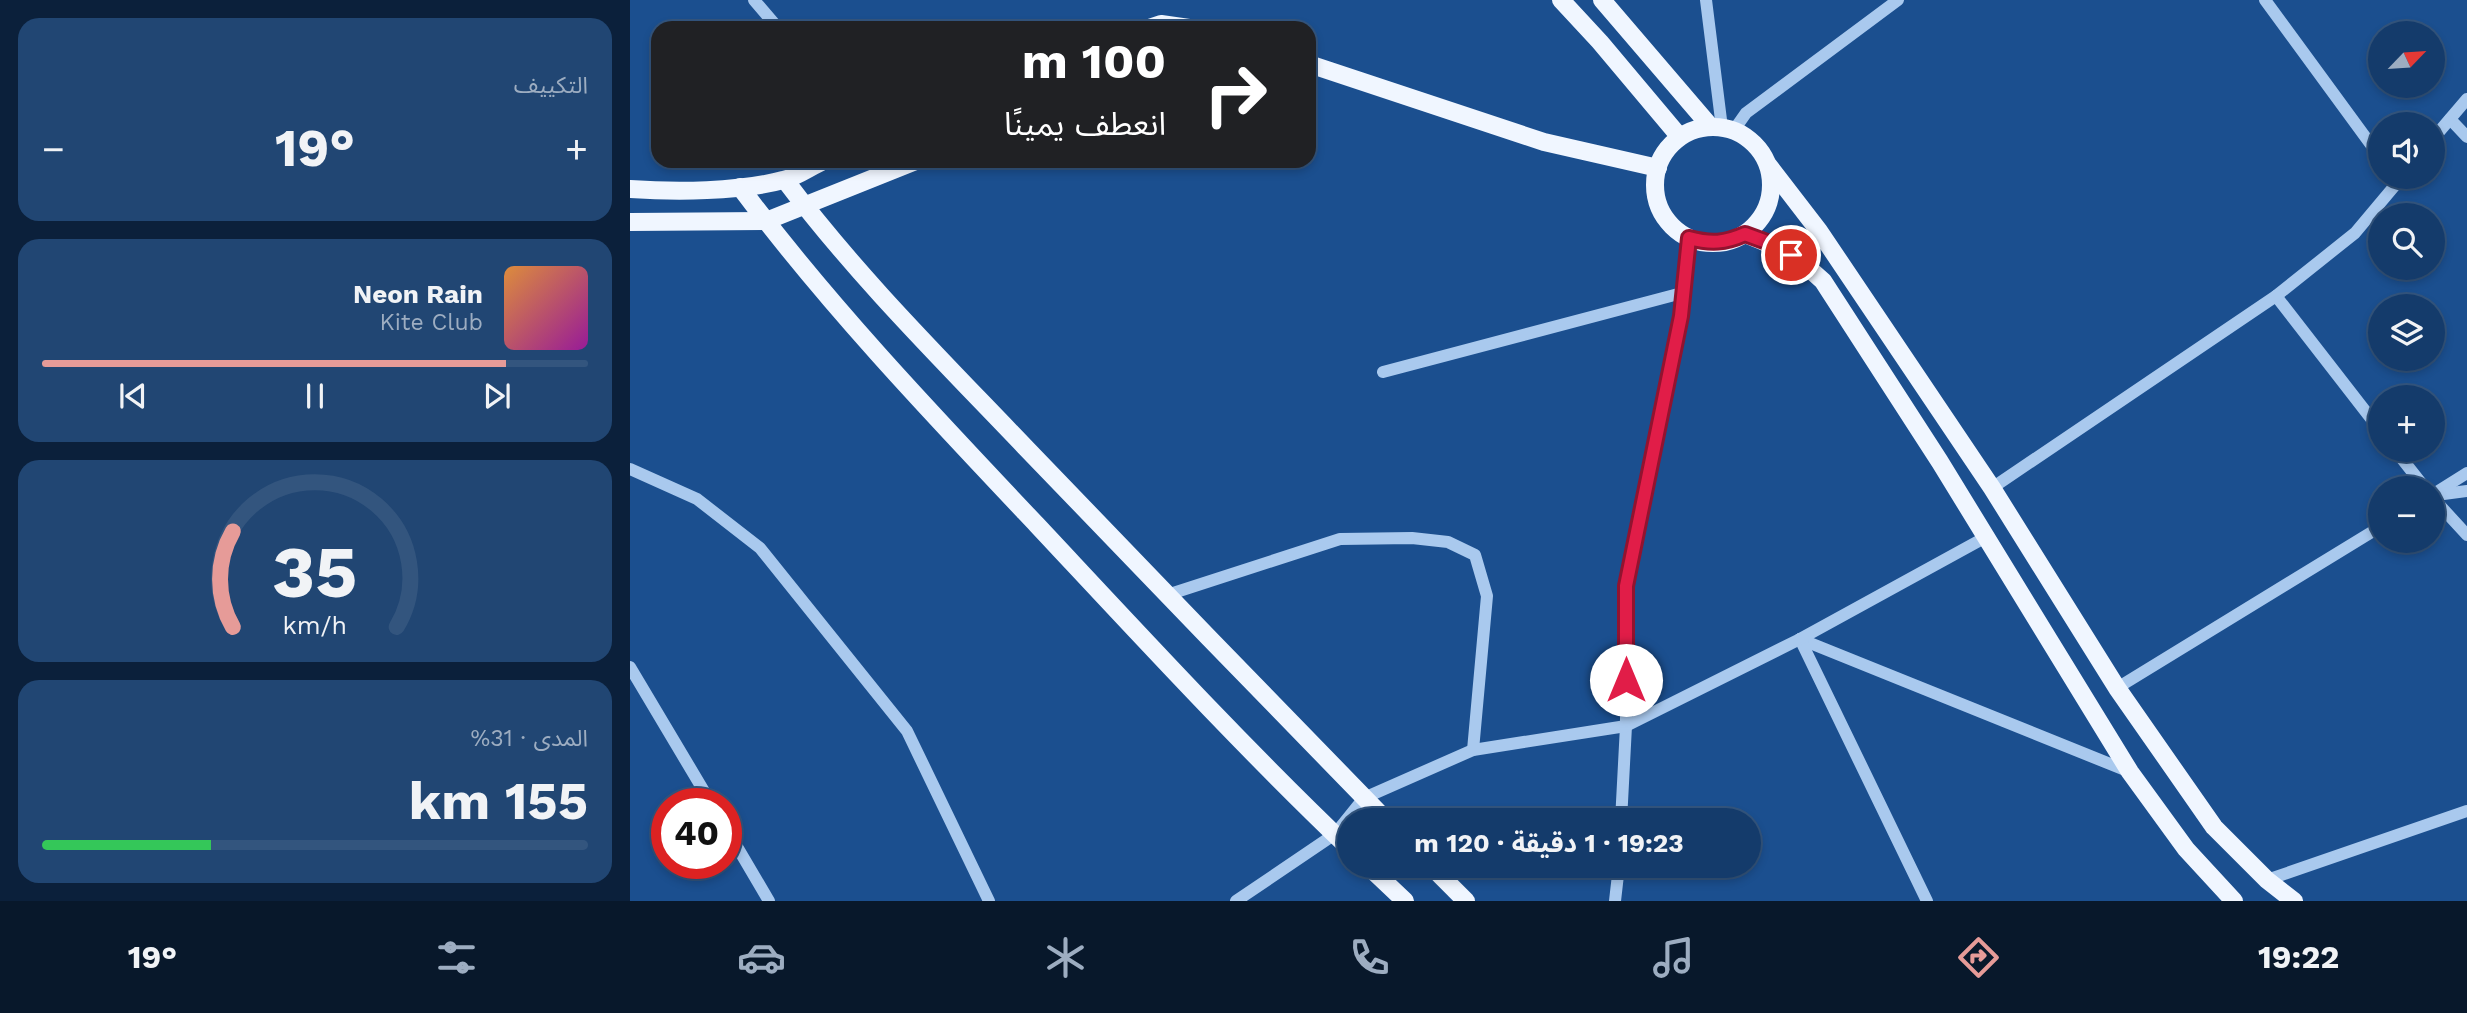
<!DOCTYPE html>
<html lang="ar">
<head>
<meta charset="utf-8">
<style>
  body { margin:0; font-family:"Work Sans","Noto Sans Arabic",sans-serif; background:#214673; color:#f1f3f6; direction:rtl; height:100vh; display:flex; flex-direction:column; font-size:26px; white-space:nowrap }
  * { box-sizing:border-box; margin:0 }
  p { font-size:23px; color:#9dadc1 }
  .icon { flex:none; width:38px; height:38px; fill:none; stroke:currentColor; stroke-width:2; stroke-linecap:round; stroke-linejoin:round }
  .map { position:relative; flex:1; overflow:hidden; direction:ltr }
  .side { display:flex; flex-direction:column; gap:18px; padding:18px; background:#0b203b; width:630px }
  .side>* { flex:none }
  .guide { position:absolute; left:21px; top:21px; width:665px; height:147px; border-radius:21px; box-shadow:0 4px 10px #0003,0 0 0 2px #33557e; direction:rtl; background:#202124; color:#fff; overflow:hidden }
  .needle { width:46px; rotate:65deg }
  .controls { position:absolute; left:1738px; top:21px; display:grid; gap:14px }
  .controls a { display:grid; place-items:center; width:77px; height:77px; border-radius:50%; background:#143b6b; box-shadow:0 4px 10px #0003,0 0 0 2px #33557e; font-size:35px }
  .speed { position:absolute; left:21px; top:788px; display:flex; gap:14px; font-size:35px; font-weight:700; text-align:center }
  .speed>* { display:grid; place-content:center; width:91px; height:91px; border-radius:50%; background:#143b6b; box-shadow:0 4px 10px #0003,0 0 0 2px #33557e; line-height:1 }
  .speed .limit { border:10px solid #d22; background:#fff; color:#111 }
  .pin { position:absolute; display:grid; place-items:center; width:60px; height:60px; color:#fff; margin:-30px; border:4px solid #fff; border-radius:50%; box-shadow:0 2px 7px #0007 }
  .me { position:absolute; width:77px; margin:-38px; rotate:0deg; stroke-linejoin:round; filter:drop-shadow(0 0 5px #0008) }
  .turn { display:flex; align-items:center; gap:24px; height:147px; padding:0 35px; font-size:32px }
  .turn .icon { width:91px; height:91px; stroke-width:2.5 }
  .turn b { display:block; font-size:49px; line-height:60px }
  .big { font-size:52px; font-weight:700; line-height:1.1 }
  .side .widget { flex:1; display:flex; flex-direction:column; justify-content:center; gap:10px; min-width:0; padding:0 24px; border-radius:21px; background:#214673 }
  .side .dial { align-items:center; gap:0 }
  .dial svg { height:182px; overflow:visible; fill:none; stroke:#33557e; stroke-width:7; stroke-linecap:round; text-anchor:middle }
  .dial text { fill:#f1f3f6; stroke:none }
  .song { display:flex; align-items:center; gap:21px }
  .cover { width:84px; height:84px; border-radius:10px; background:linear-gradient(135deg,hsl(30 70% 55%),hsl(300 70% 35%)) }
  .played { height:7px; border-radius:4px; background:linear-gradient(90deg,#e69b98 85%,#33557e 85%) }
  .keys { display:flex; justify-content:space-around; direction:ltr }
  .heat { display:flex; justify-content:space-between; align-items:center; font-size:38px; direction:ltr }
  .charge { height:10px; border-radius:5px; background:linear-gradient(90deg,#34c759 31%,#33557e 0) }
  .trip { position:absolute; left:707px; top:808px; width:424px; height:70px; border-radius:35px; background:#143b6b; box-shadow:0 4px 10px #0003,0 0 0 2px #33557e; font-weight:700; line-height:70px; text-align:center; direction:rtl }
  .tabs { display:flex; height:112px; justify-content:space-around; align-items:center; background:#08182b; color:#9dadc1 }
  .tabs .icon { width:49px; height:49px }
  .tabs .active { color:#e69b98 }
  .tabs b { font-size:32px; color:#f1f3f6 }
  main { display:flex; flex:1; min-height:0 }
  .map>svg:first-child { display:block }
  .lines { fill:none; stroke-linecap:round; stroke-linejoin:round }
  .minor { stroke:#a9c9ee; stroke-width:12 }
  .major { stroke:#f0f6ff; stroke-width:18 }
  .route-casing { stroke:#92132f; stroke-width:18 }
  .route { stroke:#e11d48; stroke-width:12 }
</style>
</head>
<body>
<main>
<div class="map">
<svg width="1837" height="901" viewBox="0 0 1837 901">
  <rect width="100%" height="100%" fill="#1b4f8f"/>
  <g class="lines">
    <!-- minor -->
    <g class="minor">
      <path d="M 124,0 L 148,28"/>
      <path d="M 1076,0 L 1092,128"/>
      <path d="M 1635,0 L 1750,157"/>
      <path d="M 1820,119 L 1837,137"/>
      <path d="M 1104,130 L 1116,113 L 1268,0"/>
      <path d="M 1802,140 L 1837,99"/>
      <path d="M 1646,296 L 1750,430"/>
      <path d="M 753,372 L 1052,293"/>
      <path d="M 1765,450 L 1795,488"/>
      <path d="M 0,469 L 67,499 L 130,548 L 277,731 L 359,901"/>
      <path d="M 1362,488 L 1646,296 L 1725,233 L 1772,177"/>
      <path d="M 1802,495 L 1837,473"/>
      <path d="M 1806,495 L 1837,491"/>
      <path d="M 1802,497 L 1837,535"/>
      <path d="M 537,595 L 710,539 L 782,538 L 818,542 L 845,555 L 857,596 L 843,750"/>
      <path d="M 1170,639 L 1500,772"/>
      <path d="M 1170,639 L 1297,901"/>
      <path d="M 0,667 L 81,803"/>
      <path d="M 1487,688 L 1750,527"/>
      <path d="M 991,821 L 996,726 L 996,586 L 1051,316 L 1059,238"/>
      <path d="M 96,828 L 139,901"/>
      <path d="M 1637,880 L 1837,811"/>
      <path d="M 606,901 L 705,834 L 734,798 L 843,750 L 996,726 L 1170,639 L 1356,537"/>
      <path d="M 985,901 L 989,866"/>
    </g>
    <!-- major -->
    <g class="major">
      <path d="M 931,0 L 970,42 L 1049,136"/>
      <path d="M 972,0 L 1080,126"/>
      <path d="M 519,28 L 531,24 L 559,28"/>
      <path d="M 679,64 L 914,142 L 1028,168"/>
      <circle cx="1083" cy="185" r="58"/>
      <path d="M 1139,166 L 1189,231 L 1362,488 L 1487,688 L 1584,827 L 1637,880 L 1664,901"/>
      <path d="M 155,180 C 227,276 313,361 396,448 C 516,573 636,697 757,821"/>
      <path d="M 110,187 C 200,307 304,416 407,525 C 509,634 611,745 719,848"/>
      <path d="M 0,189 C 45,192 109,192 153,180 C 167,177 180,167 193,161"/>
      <path d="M 0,222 L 136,221 L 286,161"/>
      <path d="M 1115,234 C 1145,245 1170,259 1193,281 L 1310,462 L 1500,772 L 1556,849 L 1604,901"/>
      <path d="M 738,866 L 775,901"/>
      <path d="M 801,866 L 836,901"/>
    </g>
  </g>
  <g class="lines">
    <!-- route casing -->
    <g class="route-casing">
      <path id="route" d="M 996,680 L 996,586 L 1051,316 L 1059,238 C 1081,244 1095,243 1115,234 L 1145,245 L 1161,255"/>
    </g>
    <!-- route -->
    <use href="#route" class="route"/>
  </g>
</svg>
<div class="controls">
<a><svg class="needle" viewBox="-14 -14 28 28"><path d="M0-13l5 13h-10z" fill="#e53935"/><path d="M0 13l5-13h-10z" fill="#9dadc1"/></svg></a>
<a><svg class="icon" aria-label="sound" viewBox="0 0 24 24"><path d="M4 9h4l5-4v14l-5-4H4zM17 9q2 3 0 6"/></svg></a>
<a><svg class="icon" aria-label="search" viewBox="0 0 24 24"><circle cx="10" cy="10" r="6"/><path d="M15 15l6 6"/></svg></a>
<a><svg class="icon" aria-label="layers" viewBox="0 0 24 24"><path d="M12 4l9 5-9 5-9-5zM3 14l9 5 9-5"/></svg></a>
<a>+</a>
<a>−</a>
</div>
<div class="speed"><div class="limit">40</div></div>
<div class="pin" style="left:1161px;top:255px;background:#d93025"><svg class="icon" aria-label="arrive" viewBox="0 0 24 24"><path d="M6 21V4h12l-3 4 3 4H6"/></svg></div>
<svg class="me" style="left:996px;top:680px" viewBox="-20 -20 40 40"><circle r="19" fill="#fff"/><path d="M0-13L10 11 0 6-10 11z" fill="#e11d48"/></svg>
<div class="trip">19:23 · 1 دقيقة · 120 m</div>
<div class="guide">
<div class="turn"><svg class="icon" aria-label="right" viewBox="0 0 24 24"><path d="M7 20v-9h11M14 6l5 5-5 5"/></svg><div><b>100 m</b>انعطف يمينًا</div></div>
</div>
</div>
<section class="side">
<div class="widget"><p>التكييف</p>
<div class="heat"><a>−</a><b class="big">19°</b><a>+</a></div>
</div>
<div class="widget">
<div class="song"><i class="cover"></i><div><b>Neon Rain</b><p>Kite Club</p></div></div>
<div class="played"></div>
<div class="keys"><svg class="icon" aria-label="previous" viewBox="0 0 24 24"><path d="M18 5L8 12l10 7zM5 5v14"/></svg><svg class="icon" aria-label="pause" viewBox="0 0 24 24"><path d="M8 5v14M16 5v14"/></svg><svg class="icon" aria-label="next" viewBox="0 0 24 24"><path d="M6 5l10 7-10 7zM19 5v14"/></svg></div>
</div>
<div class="widget dial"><svg viewBox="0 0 100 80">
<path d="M14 69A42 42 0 1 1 86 69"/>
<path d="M14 69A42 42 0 0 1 14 27" stroke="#e69b98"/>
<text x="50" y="56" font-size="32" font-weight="700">35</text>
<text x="50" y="72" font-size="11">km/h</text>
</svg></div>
<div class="widget"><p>المدى · 31%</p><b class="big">155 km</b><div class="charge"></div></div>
</section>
</main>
<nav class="tabs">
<b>19:22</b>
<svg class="icon active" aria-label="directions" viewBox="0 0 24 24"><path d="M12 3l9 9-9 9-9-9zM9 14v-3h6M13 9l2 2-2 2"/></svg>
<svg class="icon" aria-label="music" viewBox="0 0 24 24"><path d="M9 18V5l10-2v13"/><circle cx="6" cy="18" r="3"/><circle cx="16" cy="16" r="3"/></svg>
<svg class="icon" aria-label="phone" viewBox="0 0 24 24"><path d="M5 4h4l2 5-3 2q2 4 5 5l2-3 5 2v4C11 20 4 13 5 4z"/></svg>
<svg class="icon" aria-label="climate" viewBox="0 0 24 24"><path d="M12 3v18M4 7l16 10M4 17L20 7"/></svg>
<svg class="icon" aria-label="car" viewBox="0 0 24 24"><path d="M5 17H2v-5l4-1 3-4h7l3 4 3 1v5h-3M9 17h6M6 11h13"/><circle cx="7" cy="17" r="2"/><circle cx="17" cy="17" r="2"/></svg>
<svg class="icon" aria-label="filters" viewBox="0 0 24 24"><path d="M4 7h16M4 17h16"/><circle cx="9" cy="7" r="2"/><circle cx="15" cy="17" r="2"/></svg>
<b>19°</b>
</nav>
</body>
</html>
